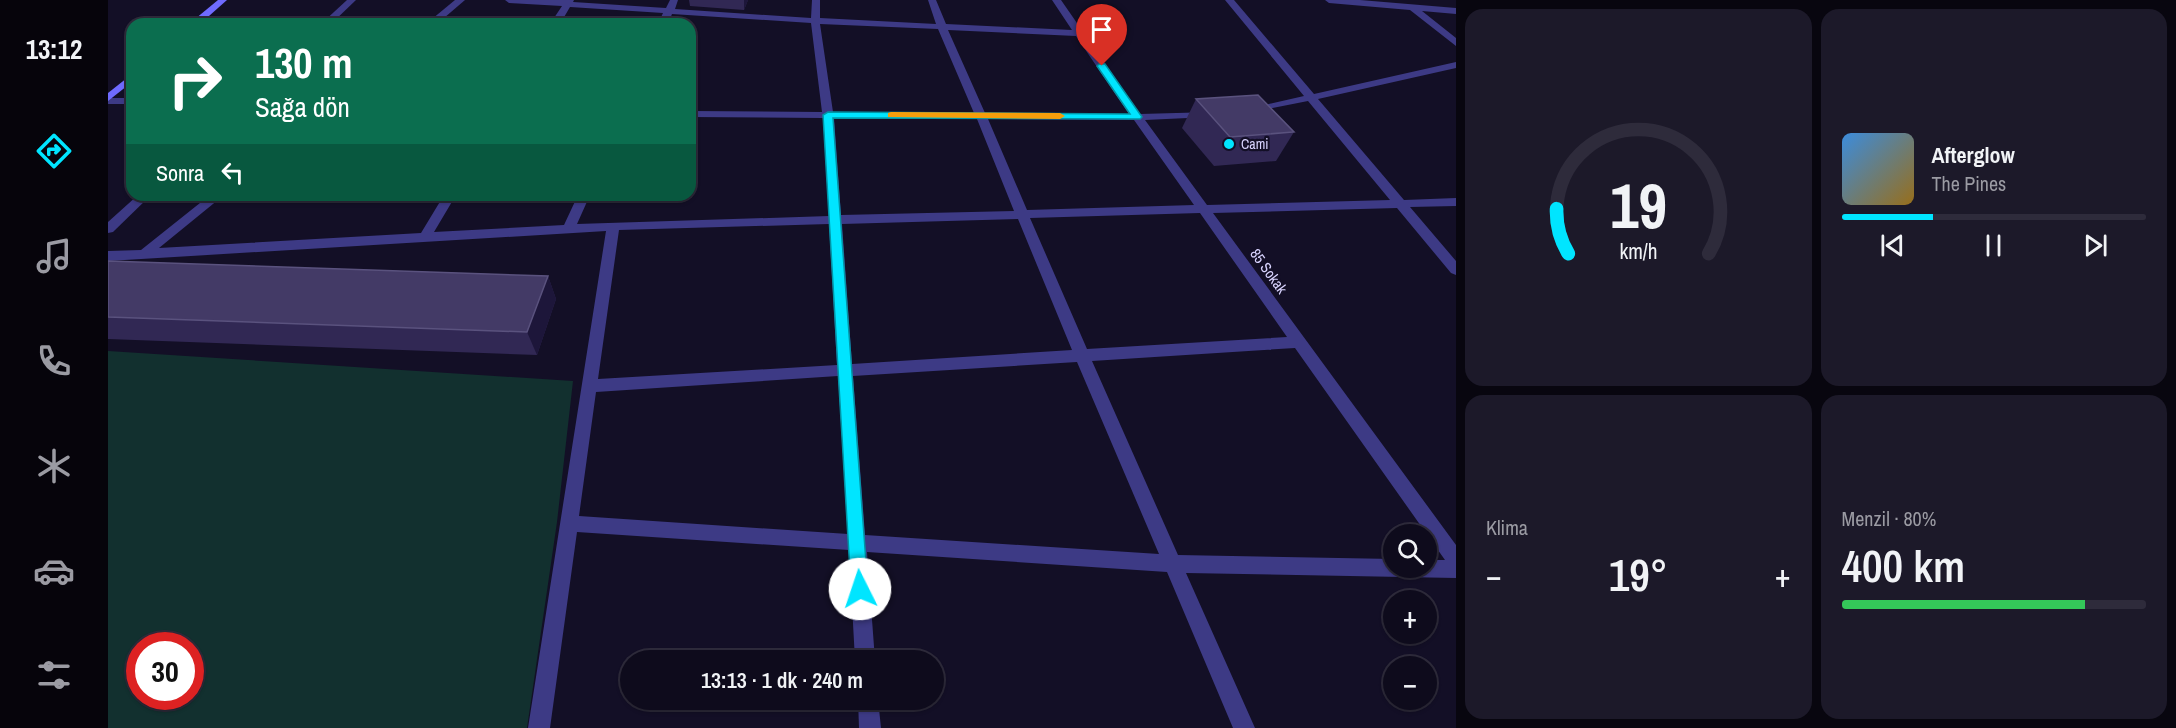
<!DOCTYPE html>
<html lang="tr">
<head>
<meta charset="utf-8">
<style>
  body { margin:0; font-family:"Archivo Narrow",sans-serif; background:#1c1929; color:#f1f3f6; height:100vh; display:flex; flex-direction:column; font-size:22px; white-space:nowrap }
  * { box-sizing:border-box; margin:0 }
  p { font-size:20px; color:#9b9ba3 }
  .icon { flex:none; width:33px; height:33px; fill:none; stroke:currentColor; stroke-width:2; stroke-linecap:round; stroke-linejoin:round }
  .map { position:relative; flex:1; overflow:hidden }
  .side { display:flex; flex-direction:column; gap:9px; padding:9px; background:#08060f; width:720px }
  .side>* { flex:none }
  .hud { position:absolute; left:18px; top:18px; width:570px; height:183px; border-radius:18px; box-shadow:0 2px 4px #0004,0 0 0 2px #2e2b3b; background:#0b6e4f; color:#fff; overflow:hidden }
  .buttons { position:absolute; left:1275px; top:524px; display:grid; gap:12px }
  .buttons a { display:grid; place-items:center; width:54px; height:54px; border-radius:50%; background:#0e0b1c; box-shadow:0 2px 4px #0004,0 0 0 2px #2e2b3b; font-size:30px }
  .speed { position:absolute; left:18px; top:632px; display:flex; gap:12px; font-size:30px; font-weight:700; text-align:center }
  .speed>* { display:grid; place-content:center; width:78px; height:78px; border-radius:50%; background:#0e0b1c; box-shadow:0 2px 4px #0004,0 0 0 2px #2e2b3b; line-height:1 }
  .speed .limit { border:9px solid #d22; background:#fff; color:#111 }
  .pin { position:absolute; display:grid; place-items:center; width:51px; height:51px; color:#fff; margin:-62px -26px; border-radius:50% 50% 50% 0; rotate:-45deg; box-shadow:0 0 6px #0007 }
  .pin .icon { rotate:45deg }
  .me { position:absolute; width:66px; margin:-33px; rotate:356deg; stroke-linejoin:round; filter:drop-shadow(0 0 4px #0008) }
  .turn { display:flex; align-items:center; gap:21px; height:126px; padding:0 30px; font-size:27px }
  .turn .icon { width:78px; height:78px; stroke-width:2.5 }
  .turn b { display:block; font-size:42px; line-height:51px }
  .then { display:flex; align-items:center; height:57px; padding:0 30px; background:#0003; gap:12px; font-size:22px }
  .big { font-size:45px; font-weight:600; line-height:1.1 }
  .side .card { flex:1; display:flex; flex-direction:column; justify-content:center; gap:9px; min-width:0; padding:0 21px; border-radius:18px; background:#1c1929 }
  .side .dial { align-items:center; gap:0 }
  .dial svg { height:156px; overflow:visible; fill:none; stroke:#2e2b3b; stroke-width:7; stroke-linecap:round; text-anchor:middle }
  .dial text { fill:#f1f3f6; stroke:none }
  .song { display:flex; align-items:center; gap:18px }
  .cover { width:72px; height:72px; border-radius:9px; background:linear-gradient(135deg,hsl(210 70% 55%),hsl(40 70% 35%)) }
  .played { height:6px; border-radius:3px; background:linear-gradient(90deg,#00e5ff 30%,#2e2b3b 30%) }
  .keys { display:flex; justify-content:space-around; direction:ltr }
  .heat { display:flex; justify-content:space-between; align-items:center; font-size:33px; direction:ltr }
  .charge { height:9px; border-radius:4px; background:linear-gradient(90deg,#34c759 80%,#2e2b3b 0) }
  .side .tiles { flex:1; display:grid; gap:9px; grid-template-columns:repeat(2,1fr) }
  .trip { position:absolute; left:512px; top:650px; width:324px; height:60px; border-radius:30px; background:#0e0b1c; box-shadow:0 2px 4px #0004,0 0 0 2px #2e2b3b; font-weight:600; line-height:60px; text-align:center }
  main { display:flex; flex:1; min-height:0 }
  .tabs { display:flex; flex-direction:column; width:108px; justify-content:space-around; align-items:center; background:#06040b; color:#9b9ba3 }
  .tabs .icon { width:42px; height:42px }
  .tabs .selected { color:#00e5ff }
  .tabs b { font-size:27px; color:#f1f3f6 }
  .map>svg:first-child { display:block }
  .green { fill:#12302f; fill-rule:evenodd }
  .lines { fill:none; stroke-linecap:round; stroke-linejoin:round }
  .minor { fill:#3d3a85; fill-rule:evenodd }
  .secondary { fill:#6f6bff; fill-rule:evenodd }
  .wall { fill:#312854 }
  .shaded-wall { fill:#1d163a }
  .building { fill:#433a66; stroke:#5a527e; stroke-width:1.5 }
  .route { fill:#00e5ff; stroke:#0095a6; stroke-width:1.5 }
  .slow { fill:#f59e0b }
  .poi-dot { fill:#00e5ff; stroke:#130f26; stroke-width:2 }
  .labels { text-anchor:middle; dominant-baseline:central; stroke-width:4.5; stroke-linejoin:round; paint-order:stroke }
  .far-poi-label { font-size:14px; fill:#d9d4ff; stroke:#130f26; text-anchor:start }
  .street-label { font-size:15px; fill:#d9d4ff; stroke:#130f26 }
</style>
</head>
<body>
<main>
<nav class="tabs">
<b>13:12</b>
<svg class="icon selected" aria-label="directions" viewBox="0 0 24 24"><path d="M12 3l9 9-9 9-9-9zM9 14v-3h6M13 9l2 2-2 2"/></svg>
<svg class="icon" aria-label="music" viewBox="0 0 24 24"><path d="M9 18V5l10-2v13"/><circle cx="6" cy="18" r="3"/><circle cx="16" cy="16" r="3"/></svg>
<svg class="icon" aria-label="phone" viewBox="0 0 24 24"><path d="M5 4h4l2 5-3 2q2 4 5 5l2-3 5 2v4C11 20 4 13 5 4z"/></svg>
<svg class="icon" aria-label="climate" viewBox="0 0 24 24"><path d="M12 3v18M4 7l16 10M4 17L20 7"/></svg>
<svg class="icon" aria-label="car" viewBox="0 0 24 24"><path d="M5 17H2v-5l4-1 3-4h7l3 4 3 1v5h-3M9 17h6M6 11h13"/><circle cx="7" cy="17" r="2"/><circle cx="17" cy="17" r="2"/></svg>
<svg class="icon" aria-label="filters" viewBox="0 0 24 24"><path d="M4 7h16M4 17h16"/><circle cx="9" cy="7" r="2"/><circle cx="15" cy="17" r="2"/></svg>
</nav>
<div class="map">
<svg width="1348" height="728" viewBox="0 0 1348 728">
  <rect width="100%" height="100%" fill="#130f26"/>
  <!-- green -->
  <path class="green" d="M 0,351 L 465,381 L 449,522 L 419,728 L 0,728 ZM 32,645 L 82,645 L 82,696 L 32,696 Z"/>
  <g class="lines">
    <!-- minor -->
    <g class="minor">
      <path d="M 239,0 L 248,0 L 223,24 L 213,24 Z"/>
      <path d="M 347,0 L 357,0 L 329,24 L 318,24 Z"/>
      <path d="M 397,0 L 466,0 L 465,2 L 558,8 L 562,0 L 570,0 L 567,9 L 703,18 L 704,0 L 712,0 L 712,18 L 828,24 L 820,0 L 828,0 L 838,24 L 964,30 L 944,0 L 953,0 L 1032,114 L 1105,112 L 1106,114 L 1101,117 L 1037,120 L 1099,205 L 1282,200 L 1200,101 L 1139,113 L 1139,109 L 1196,96 L 1117,0 L 1126,0 L 1206,94 L 1348,62 L 1348,68 L 1210,99 L 1296,200 L 1348,198 L 1348,206 L 1302,207 L 1348,261 L 1348,275 L 1343,273 L 1289,208 L 1105,213 L 1348,545 L 1348,578 L 1078,573 L 1147,728 L 1125,728 L 1059,572 L 759,552 L 767,660 L 747,660 L 741,550 L 469,532 L 442,728 L 420,728 L 498,231 L 0,261 L 0,251 L 33,250 L 102,195 L 116,195 L 51,248 L 313,233 L 336,195 L 348,195 L 326,232 L 456,225 L 470,195 L 482,195 L 469,224 L 721,216 L 715,118 L 582,117 L 582,111 L 714,112 L 703,23 L 564,14 L 560,24 L 550,24 L 555,13 L 462,7 L 452,24 L 442,24 L 454,6 L 401,3 ZM 712,24 L 830,29 L 866,113 L 725,112 ZM 840,30 L 968,36 L 1021,114 L 877,113 ZM 726,118 L 869,119 L 906,211 L 733,215 ZM 880,119 L 1026,120 L 1086,205 L 919,210 ZM 1092,213 L 1179,337 L 979,349 L 922,218 ZM 910,219 L 964,350 L 744,364 L 734,224 ZM 721,224 L 729,365 L 490,379 L 511,230 ZM 1187,348 L 1337,560 L 1318,560 L 1318,567 L 1286,567 L 1286,559 L 1070,555 L 984,361 ZM 969,362 L 1051,554 L 757,535 L 745,376 ZM 730,376 L 740,534 L 471,516 L 488,392 Z"/>
      <path d="M 1217,0 L 1252,0 L 1348,8 L 1348,14 L 1314,11 L 1348,38 L 1348,46 L 1302,10 L 1221,3 Z"/>
      <rect x="0" y="98" width="24" height="6"/>
      <path d="M 30,195 L 43,195 L 5,232 L 0,233 L 0,222 Z"/>
      <path d="M 750,699 L 770,699 L 773,728 L 751,728 Z"/>
    </g>
    <!-- secondary -->
    <g class="secondary">
      <path d="M 110,0 L 119,0 L 92,24 L 81,24 Z"/>
      <path d="M 24,74 L 24,82 L 0,101 L 0,93 Z"/>
    </g>
  </g>
  <!-- wall -->
  <g class="wall">
    <path d="M 581,0 L 640,0 L 636,10 L 582,6 Z"/>
    <path d="M 1088,99 L 1186,132 L 1168,161 L 1106,166 L 1074,128 Z"/>
    <path d="M 0,261 L 440,276 L 448,299 L 429,355 L 0,339 Z"/>
  </g>
  <!-- shaded-wall -->
  <g class="shaded-wall">
    <path d="M 636,0 L 640,0 L 636,10 Z"/>
    <path d="M 440,276 L 448,299 L 429,355 L 419,332 Z"/>
  </g>
  <!-- building -->
  <g class="building">
    <path d="M 1150,95 L 1186,132 L 1122,137 L 1088,99 Z"/>
    <path d="M 0,261 L 440,276 L 419,332 L 0,317 Z"/>
  </g>
  <!-- route -->
  <path class="route" d="M 991,64 L 997,64 L 1034,117 L 1032,119 L 725,118 L 760,589 L 758,595 L 752,597 L 746,595 L 743,589 L 715,115 L 720,112 L 1022,114 L 989,66 Z"/>
  <!-- slow -->
  <path class="slow" d="M 783,112 L 952,113 L 957,116 L 952,119 L 780,117 L 780,113 Z"/>
  <!-- markers -->
  <circle class="poi-dot" cx="1121" cy="144" r="6"/>
  <g class="labels">
    <!-- far-poi labels -->
    <g class="far-poi-label">
      <text x="1133" y="144">Cami</text>
    </g>
    <!-- street labels -->
    <g class="street-label">
      <text transform="translate(1161 271) rotate(54)">85 Sokak</text>
    </g>
  </g>
</svg>
<div class="buttons">
<a><svg class="icon" aria-label="search" viewBox="0 0 24 24"><circle cx="10" cy="10" r="6"/><path d="M15 15l6 6"/></svg></a>
<a>+</a>
<a>−</a>
</div>
<div class="speed"><div class="limit">30</div></div>
<div class="pin" style="left:994px;top:66px;background:#d93025"><svg class="icon" aria-label="arrive" viewBox="0 0 24 24"><path d="M6 21V4h12l-3 4 3 4H6"/></svg></div>
<svg class="me" style="left:752px;top:589px" viewBox="-20 -20 40 40"><circle r="19" fill="#fff"/><path d="M0-13L10 11 0 6-10 11z" fill="#00e5ff"/></svg>
<div class="trip">13:13 · 1 dk · 240 m</div>
<div class="hud">
<div class="turn"><svg class="icon" aria-label="right" viewBox="0 0 24 24"><path d="M7 20v-9h11M14 6l5 5-5 5"/></svg><div><b>130 m</b>Sağa dön</div></div>
<div class="then">Sonra<svg class="icon" aria-label="left" viewBox="0 0 24 24"><path d="M17 20v-9H6M10 6l-5 5 5 5"/></svg></div>
</div>
</div>
<section class="side">
<div class="tiles">
<div class="card dial"><svg viewBox="0 0 100 80">
<path d="M14 69A42 42 0 1 1 86 69"/>
<path d="M14 69A42 42 0 0 1 8 46" stroke="#00e5ff"/>
<text x="50" y="56" font-size="32" font-weight="700">19</text>
<text x="50" y="72" font-size="11">km/h</text>
</svg></div>
<div class="card">
<div class="song"><i class="cover"></i><div><b>Afterglow</b><p>The Pines</p></div></div>
<div class="played"></div>
<div class="keys"><svg class="icon" aria-label="previous" viewBox="0 0 24 24"><path d="M18 5L8 12l10 7zM5 5v14"/></svg><svg class="icon" aria-label="pause" viewBox="0 0 24 24"><path d="M8 5v14M16 5v14"/></svg><svg class="icon" aria-label="next" viewBox="0 0 24 24"><path d="M6 5l10 7-10 7zM19 5v14"/></svg></div>
</div>
<div class="card"><p>Klima</p>
<div class="heat"><a>−</a><b class="big">19°</b><a>+</a></div>
</div>
<div class="card"><p>Menzil · 80%</p><b class="big">400 km</b><div class="charge"></div></div>
</div>
</section>
</main>
</body>
</html>
